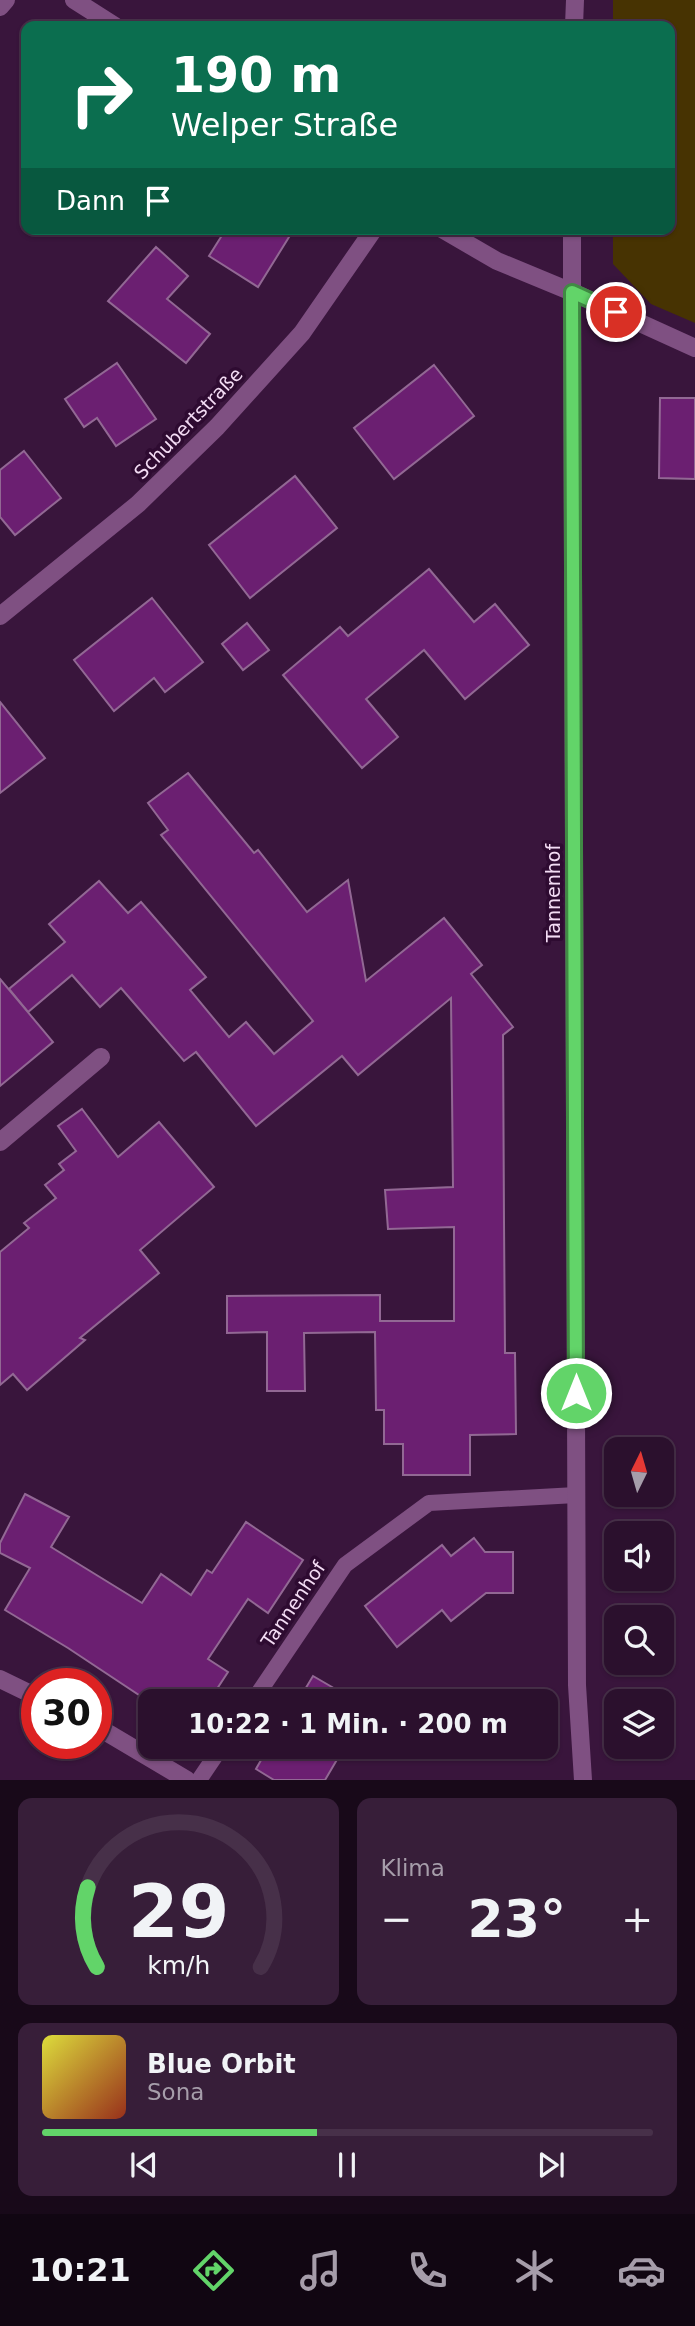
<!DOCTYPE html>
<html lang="de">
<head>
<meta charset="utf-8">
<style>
  body { margin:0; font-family:"DejaVu Sans",sans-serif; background:#371e39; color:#f1f3f6; height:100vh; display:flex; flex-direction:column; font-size:26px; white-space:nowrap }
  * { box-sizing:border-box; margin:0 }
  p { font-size:23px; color:#a69daa }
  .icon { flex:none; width:38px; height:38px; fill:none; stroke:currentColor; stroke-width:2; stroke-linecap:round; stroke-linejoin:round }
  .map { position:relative; height:1780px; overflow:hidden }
  .sheet { display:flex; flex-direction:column; gap:18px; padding:18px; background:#180919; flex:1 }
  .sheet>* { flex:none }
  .hud { position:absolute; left:21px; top:21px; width:654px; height:214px; border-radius:14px; box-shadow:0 2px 5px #0004,0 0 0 2px #473049; background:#0b6e4f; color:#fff; overflow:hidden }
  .needle { width:46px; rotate:5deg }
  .buttons { position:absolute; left:604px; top:1437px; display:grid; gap:14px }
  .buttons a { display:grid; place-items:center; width:70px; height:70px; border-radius:14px; background:#2b102d; box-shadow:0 2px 5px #0004,0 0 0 2px #473049; font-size:35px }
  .speed { position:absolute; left:21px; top:1668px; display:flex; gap:14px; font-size:35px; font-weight:700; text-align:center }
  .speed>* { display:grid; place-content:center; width:91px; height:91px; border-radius:50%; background:#2b102d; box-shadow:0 2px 5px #0004,0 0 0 2px #473049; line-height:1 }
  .speed .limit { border:10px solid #d22; background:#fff; color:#111 }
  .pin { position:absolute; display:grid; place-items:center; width:60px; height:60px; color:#fff; margin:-30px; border:4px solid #fff; border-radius:50%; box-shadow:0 2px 7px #0007 }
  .me { position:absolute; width:77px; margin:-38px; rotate:0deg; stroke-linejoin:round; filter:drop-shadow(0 0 5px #0008) }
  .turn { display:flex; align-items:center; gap:24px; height:147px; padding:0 35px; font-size:32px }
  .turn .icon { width:91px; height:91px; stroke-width:2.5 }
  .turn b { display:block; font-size:49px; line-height:60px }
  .then { display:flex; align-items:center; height:66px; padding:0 35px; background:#0003; gap:14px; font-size:26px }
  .big { font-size:52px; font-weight:800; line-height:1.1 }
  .sheet .widget { flex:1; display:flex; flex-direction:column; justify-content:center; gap:10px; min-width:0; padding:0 24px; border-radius:14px; background:#371e39 }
  .sheet .dial { align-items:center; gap:0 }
  .dial svg { height:182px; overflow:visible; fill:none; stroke:#473049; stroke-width:7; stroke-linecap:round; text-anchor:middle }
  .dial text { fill:#f1f3f6; stroke:none }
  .song { display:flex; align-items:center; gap:21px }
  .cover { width:84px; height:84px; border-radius:10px; background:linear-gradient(135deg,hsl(60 70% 55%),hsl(10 70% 35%)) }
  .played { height:7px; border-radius:4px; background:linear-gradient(90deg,#62d469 45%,#473049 45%) }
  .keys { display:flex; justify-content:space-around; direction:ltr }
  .heat { display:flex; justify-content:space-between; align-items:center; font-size:38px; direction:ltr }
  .sheet .tiles { flex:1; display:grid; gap:18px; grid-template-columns:1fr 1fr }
  .widget:last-child { grid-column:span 2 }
  .trip { position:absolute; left:138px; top:1689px; width:420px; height:70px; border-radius:14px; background:#2b102d; box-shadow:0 2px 5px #0004,0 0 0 2px #473049; font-weight:800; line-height:70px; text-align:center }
  .tab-bar { display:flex; height:112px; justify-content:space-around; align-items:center; background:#110612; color:#a69daa }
  .tab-bar .icon { width:49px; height:49px }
  .tab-bar .current { color:#62d469 }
  .tab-bar b { font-size:32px; color:#f1f3f6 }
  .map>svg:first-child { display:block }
  .green { fill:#473302 }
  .building { fill:#6b1f71; stroke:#926894; stroke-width:2 }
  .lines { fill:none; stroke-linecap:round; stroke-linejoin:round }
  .service { stroke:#7f5082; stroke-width:16 }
  .minor { stroke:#7f5082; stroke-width:18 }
  .tertiary { stroke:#7f5082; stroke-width:18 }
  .route-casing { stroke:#408a44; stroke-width:18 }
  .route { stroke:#62d469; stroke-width:12 }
  .labels { text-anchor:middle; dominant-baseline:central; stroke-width:7; stroke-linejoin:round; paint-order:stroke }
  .street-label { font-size:19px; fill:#f3dcf4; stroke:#2e0b31 }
</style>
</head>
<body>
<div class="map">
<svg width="695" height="1780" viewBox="0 0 695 1780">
  <rect width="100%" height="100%" fill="#39153c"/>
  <!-- green -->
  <path class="green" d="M 613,0 L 695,0 L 695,323 L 651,304 L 613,264 L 613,229 L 670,229 L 670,26 L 613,26 Z"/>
  <!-- building -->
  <g class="building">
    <path d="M 226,229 L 294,229 L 258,287 L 209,256 Z"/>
    <path d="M 156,247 L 188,276 L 167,299 L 210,334 L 186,363 L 108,301 Z"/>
    <path d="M 117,363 L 156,419 L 116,446 L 97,418 L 84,427 L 65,399 Z"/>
    <path d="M 434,365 L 474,416 L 394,479 L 354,428 Z"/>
    <path d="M 660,398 L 695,398 L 695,479 L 659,478 Z"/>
    <path d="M 24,451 L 61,498 L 15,535 L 0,517 L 0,470 Z"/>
    <path d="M 295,476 L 337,528 L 250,598 L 209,545 Z"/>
    <path d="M 429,569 L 474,622 L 495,604 L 529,645 L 465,699 L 424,650 L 366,699 L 398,737 L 362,768 L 283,675 L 340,627 L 348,636 Z"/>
    <path d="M 152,598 L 203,662 L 165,692 L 154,678 L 114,711 L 74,660 Z"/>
    <path d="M 247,623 L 269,650 L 243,670 L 222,644 Z"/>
    <path d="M 0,702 L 45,758 L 0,793 Z"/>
    <path d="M 188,773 L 254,853 L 258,850 L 307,912 L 348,880 L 366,981 L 444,918 L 482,965 L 471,974 L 513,1027 L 503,1035 L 504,1222 L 505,1353 L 515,1353 L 516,1434 L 470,1435 L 470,1475 L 403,1475 L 403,1444 L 384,1444 L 384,1410 L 376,1410 L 375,1332 L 304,1333 L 305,1391 L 267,1391 L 267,1332 L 227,1333 L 227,1296 L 380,1295 L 380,1321 L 454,1321 L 454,1227 L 388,1229 L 385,1190 L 453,1187 L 451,998 L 358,1075 L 342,1056 L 256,1126 L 196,1052 L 184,1061 L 121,988 L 100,1007 L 72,975 L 28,1012 L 9,989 L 65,942 L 49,924 L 99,881 L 128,913 L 141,902 L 206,977 L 190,990 L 229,1037 L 246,1022 L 274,1054 L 313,1021 L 161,835 L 168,830 L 148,803 Z"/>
    <path d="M 0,979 L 53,1042 L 0,1086 Z"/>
    <path d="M 82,1109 L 118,1157 L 159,1122 L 214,1187 L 140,1250 L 159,1273 L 80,1338 L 85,1340 L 27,1390 L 13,1374 L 0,1385 L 0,1252 L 29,1228 L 24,1223 L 56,1198 L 45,1185 L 64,1170 L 59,1164 L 76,1151 L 58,1126 Z"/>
    <path d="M 25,1494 L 69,1517 L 51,1547 L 142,1603 L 161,1574 L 191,1595 L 207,1570 L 212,1573 L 246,1522 L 303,1560 L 268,1613 L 248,1599 L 208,1659 L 228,1672 L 209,1701 L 148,1701 L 68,1648 L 5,1610 L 30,1568 L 0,1553 L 0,1543 Z"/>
    <path d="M 474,1538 L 485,1552 L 513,1552 L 513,1593 L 486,1593 L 451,1621 L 442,1610 L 397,1647 L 365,1606 L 442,1545 L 451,1556 Z"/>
    <path d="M 313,1676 L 356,1701 L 298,1701 Z"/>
    <path d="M 269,1746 L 345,1746 L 325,1780 L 274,1780 L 256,1769 Z"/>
  </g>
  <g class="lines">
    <!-- service -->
    <g class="service">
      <path d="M 253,1701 L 345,1565 L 429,1503 L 576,1495"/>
      <path d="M 199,1780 L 222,1746"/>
    </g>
    <!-- minor -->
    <g class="minor">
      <path d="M 74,0 L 115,26"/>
      <path d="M 0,7 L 6,0"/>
      <path d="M 442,229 L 497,261 L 572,292 L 695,348"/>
      <path d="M 572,292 L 577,1685 L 583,1780"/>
      <path d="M 0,616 L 138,504 L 217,427 L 302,333 L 374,229"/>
      <path d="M 0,1142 L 101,1057"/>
      <path d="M 0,1679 L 37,1697"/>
      <path d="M 96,1726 L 187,1780"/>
    </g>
    <!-- tertiary -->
    <g class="tertiary">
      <path d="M 574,26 L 575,0"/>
      <path d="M 572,292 L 572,229"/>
    </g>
  </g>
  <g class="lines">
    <!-- route casing -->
    <g class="route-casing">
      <path id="route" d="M 576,1393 L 572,292 L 616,312"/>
    </g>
    <!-- route -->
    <use href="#route" class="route"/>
  </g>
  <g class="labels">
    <!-- street labels -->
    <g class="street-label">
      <text transform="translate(188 423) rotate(-46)">Schubertstraße</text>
      <text transform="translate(553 893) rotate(-90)">Tannenhof</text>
      <text transform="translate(293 1604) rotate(-56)">Tannenhof</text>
    </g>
  </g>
</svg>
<div class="buttons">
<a><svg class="needle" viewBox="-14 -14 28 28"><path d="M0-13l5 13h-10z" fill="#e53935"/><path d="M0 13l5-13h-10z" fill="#a69daa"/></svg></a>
<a><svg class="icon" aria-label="sound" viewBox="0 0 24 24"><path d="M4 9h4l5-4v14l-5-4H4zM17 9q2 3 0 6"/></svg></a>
<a><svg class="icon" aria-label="search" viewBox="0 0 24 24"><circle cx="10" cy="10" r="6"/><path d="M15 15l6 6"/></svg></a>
<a><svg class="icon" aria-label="layers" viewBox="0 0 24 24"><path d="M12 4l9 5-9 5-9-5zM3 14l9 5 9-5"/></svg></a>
</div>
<div class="speed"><div class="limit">30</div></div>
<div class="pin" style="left:616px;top:312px;background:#d93025"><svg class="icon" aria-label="arrive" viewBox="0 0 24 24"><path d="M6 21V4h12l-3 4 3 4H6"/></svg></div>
<svg class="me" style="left:576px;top:1393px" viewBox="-20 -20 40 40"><circle r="17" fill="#62d469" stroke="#fff" stroke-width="3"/><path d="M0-11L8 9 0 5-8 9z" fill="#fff"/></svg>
<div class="trip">10:22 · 1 Min. · 200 m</div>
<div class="hud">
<div class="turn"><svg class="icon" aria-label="right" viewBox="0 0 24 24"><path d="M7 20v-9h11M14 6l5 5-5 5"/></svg><div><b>190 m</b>Welper Straße</div></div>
<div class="then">Dann<svg class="icon" aria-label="arrive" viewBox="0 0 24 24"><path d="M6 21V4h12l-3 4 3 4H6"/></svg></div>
</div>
</div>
<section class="sheet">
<div class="tiles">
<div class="widget dial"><svg viewBox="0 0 100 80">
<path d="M14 69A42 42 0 1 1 86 69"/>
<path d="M14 69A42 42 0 0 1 10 34" stroke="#62d469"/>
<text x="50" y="56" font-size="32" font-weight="700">29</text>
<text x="50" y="72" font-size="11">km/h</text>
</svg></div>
<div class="widget"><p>Klima</p>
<div class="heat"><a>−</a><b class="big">23°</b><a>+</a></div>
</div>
<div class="widget">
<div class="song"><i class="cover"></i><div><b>Blue Orbit</b><p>Sona</p></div></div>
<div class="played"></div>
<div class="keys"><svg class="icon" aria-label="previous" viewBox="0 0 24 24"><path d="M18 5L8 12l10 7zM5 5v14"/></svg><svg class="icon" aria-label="pause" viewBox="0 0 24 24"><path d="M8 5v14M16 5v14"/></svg><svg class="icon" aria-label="next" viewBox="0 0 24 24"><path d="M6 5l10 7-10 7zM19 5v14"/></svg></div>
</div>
</div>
</section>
<nav class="tab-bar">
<b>10:21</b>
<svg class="icon current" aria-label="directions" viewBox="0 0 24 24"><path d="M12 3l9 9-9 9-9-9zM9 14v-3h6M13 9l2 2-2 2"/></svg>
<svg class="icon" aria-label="music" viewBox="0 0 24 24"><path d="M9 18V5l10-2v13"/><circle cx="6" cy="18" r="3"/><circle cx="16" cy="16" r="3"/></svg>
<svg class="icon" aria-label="phone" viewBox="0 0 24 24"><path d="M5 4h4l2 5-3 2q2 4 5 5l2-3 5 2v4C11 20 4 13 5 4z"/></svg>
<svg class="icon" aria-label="climate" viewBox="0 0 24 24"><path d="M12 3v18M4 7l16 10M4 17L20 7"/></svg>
<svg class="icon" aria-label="car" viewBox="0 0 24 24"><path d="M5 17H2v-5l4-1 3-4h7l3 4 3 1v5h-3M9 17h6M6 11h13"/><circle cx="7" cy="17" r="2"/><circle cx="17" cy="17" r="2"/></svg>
</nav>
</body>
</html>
